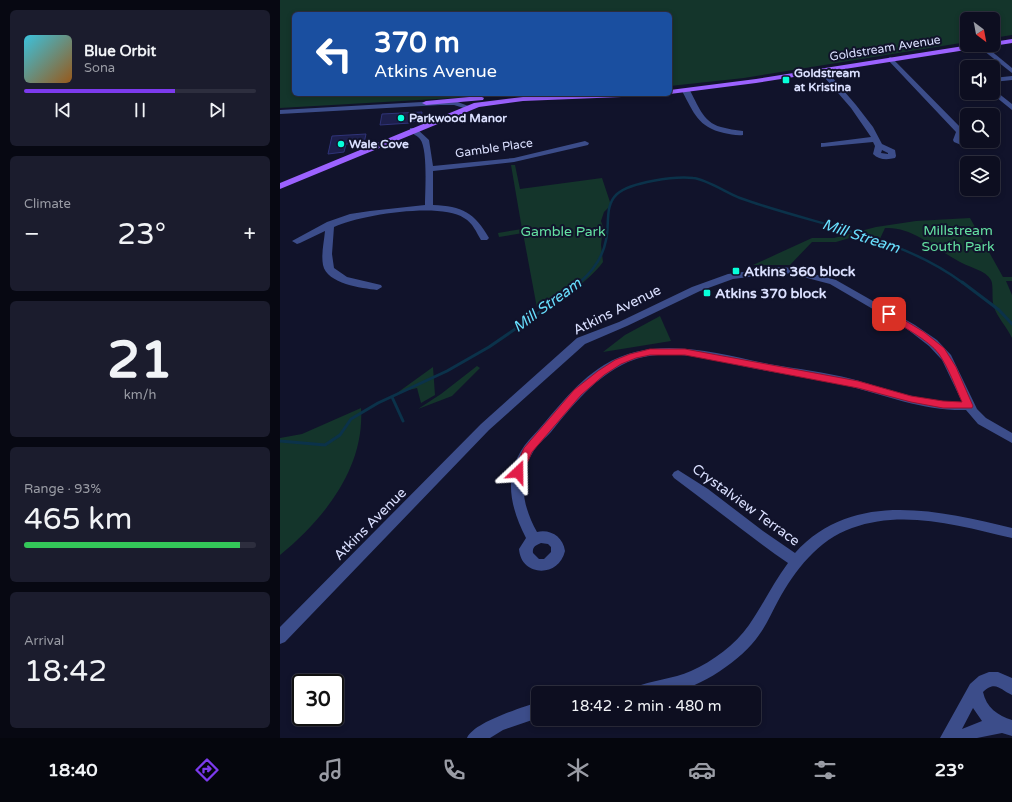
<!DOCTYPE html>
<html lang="en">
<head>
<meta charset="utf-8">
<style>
  body { margin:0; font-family:"Varela Round",sans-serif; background:#1b1c2d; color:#f1f3f6; height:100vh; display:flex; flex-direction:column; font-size:15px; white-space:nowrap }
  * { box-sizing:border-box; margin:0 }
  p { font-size:13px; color:#9a9ca5 }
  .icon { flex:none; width:22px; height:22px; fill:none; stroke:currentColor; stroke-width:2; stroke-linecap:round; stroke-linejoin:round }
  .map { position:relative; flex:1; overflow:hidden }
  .drawer { display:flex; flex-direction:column; gap:10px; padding:10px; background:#070812; width:280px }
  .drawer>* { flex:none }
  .top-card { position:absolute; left:12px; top:12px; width:380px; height:84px; border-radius:6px; box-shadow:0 2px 6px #0003,0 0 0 1px #2d2e3e; background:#1a4fa0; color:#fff; overflow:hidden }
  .needle { width:26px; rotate:148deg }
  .tools { position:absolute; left:680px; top:12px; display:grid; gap:8px }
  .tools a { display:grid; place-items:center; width:40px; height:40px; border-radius:6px; background:#0d0e20; box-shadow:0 2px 6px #0003,0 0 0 1px #2d2e3e; font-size:20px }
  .speed { position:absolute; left:12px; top:674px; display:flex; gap:8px; font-size:20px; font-weight:700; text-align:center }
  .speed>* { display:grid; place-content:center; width:52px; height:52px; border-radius:50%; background:#0d0e20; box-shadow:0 2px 6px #0003,0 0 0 1px #2d2e3e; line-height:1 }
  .speed .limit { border:2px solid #111; border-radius:6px; background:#fff; color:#111 }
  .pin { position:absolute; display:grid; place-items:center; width:34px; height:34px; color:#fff; margin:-17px; border-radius:8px; box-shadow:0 2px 6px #0006 }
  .me { position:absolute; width:44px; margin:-22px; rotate:23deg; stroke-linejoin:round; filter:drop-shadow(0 0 3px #0008) }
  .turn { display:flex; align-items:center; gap:14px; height:84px; padding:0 16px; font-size:18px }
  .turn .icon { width:52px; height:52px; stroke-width:2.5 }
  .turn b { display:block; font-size:28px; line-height:34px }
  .big { font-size:30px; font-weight:600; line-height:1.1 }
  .drawer .tile { flex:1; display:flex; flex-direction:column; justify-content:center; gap:6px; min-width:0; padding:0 14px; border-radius:6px; background:#1b1c2d }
  .drawer .dial { align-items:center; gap:0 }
  .dial b { font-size:52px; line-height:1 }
  .song { display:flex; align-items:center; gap:12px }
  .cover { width:48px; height:48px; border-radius:6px; background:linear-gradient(135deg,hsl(190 70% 55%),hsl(30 70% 35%)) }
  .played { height:4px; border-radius:2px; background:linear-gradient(90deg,#7c3aed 65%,#2d2e3e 65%) }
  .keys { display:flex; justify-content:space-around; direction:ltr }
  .heat { display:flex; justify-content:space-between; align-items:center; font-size:22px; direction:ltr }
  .charge { height:6px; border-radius:3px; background:linear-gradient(90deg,#34c759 93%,#2d2e3e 0) }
  .trip { position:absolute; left:251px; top:686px; width:230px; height:40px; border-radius:6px; background:#0d0e20; box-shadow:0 2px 6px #0003,0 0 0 1px #2d2e3e; font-weight:600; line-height:40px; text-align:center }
  .tabs { display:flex; height:64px; justify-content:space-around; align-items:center; background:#05060d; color:#9a9ca5 }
  .tabs .icon { width:28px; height:28px }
  .tabs .current { color:#7c3aed }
  .tabs b { font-size:18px; color:#f1f3f6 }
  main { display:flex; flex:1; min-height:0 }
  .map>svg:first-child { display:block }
  .green { fill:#14352b }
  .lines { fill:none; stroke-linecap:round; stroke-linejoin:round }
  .stream-far1 { stroke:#0b324a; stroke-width:2.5 }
  .stream { stroke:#0b324a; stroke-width:3 }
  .building { fill:#1d1f4c; stroke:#2f3378 }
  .minor { fill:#3c4d8a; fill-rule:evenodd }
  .major { fill:#9c62ff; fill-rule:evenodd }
  .route { fill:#e11d48; stroke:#92132f }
  .poi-dot { fill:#07ffd9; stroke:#11132b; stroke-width:1.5 }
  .labels { text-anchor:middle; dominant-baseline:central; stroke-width:4; stroke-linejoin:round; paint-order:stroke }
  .far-street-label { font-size:12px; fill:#dbe0ff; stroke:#11132b }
  .far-poi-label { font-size:12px; font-weight:bold; fill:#dbe0ff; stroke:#11132b; text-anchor:start }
  .park-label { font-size:14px; fill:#64e1a2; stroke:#11132b }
  .poi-label { font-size:14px; font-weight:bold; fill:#dbe0ff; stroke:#11132b; text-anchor:start }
  .street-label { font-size:14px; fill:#dbe0ff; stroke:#11132b }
  .water-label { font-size:15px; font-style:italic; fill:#69e0ff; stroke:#11132b }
</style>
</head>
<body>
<main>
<section class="drawer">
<div class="tile">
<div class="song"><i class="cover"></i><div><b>Blue Orbit</b><p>Sona</p></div></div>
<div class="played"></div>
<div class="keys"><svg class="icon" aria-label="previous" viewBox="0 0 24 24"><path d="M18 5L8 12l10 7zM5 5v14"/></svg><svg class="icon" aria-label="pause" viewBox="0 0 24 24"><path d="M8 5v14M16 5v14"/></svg><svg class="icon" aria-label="next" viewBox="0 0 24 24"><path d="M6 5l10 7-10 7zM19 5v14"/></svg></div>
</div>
<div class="tile"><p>Climate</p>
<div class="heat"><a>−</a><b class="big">23°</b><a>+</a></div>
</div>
<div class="tile dial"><b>21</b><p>km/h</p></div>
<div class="tile"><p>Range · 93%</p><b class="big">465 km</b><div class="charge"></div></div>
<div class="tile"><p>Arrival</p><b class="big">18:42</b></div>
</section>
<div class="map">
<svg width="732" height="738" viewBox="0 0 732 738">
  <rect width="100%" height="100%" fill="#11132b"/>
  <!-- green -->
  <g class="green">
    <path d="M 0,0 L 732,0 L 732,35 L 713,38 L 713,19 L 687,19 L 687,42 L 464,78 L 390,86 L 390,14 L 14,14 L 14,94 L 244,94 L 0,108 Z"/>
    <path d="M 231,165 L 235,165 L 240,189 L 322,178 L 331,205 L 324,212 L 321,221 L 323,227 L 321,245 L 323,262 C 310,280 278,304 257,308 L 243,233 L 219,237 L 218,233 L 242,229 Z"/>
    <path d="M 690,218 L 723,277 L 732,277 L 732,281 L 726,281 L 732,295 L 732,338 C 727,327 717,317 714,307 C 711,299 714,286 711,280 C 705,270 691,268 682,263 C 658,251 633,226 605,228 L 598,243 L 573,237 L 556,242 L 532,242 L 510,265 L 473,265 L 532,238 L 554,238 L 596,227 L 636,221 Z"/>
    <path d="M 380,316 L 391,341 L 323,352 L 345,335 Z"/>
    <path d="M 197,366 L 200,368 L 172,396 L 138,409 L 161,394 Z"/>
    <path d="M 153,367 L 155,395 L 141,403 L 137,388 L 117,393 Z"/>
    <path d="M 81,408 C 85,468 44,519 0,555 L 0,438 L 22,434 Z"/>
  </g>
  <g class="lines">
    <!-- stream-far1 -->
    <path class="stream-far1" d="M 299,283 C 312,272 323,257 326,240 C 330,225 324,206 337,194 C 351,182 395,176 413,178 C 426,179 447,193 460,198 C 534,225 619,235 683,283"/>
    <!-- stream -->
    <g class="stream">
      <path d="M 682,282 L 719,310 L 732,324"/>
      <path d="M 112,397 L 123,421"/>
      <path d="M 0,441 L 45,445 L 60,435 L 71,419 L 98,403 L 167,371 L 209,347 L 292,290 L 300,282"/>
    </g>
  </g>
  <!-- building -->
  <g class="building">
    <path d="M 142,112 L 141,119 L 130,123 L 100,125 L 102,114 Z"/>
    <path d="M 86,134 L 84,143 L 66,144 L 64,152 L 48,154 L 52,136 Z"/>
  </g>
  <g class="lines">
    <!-- minor -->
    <g class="minor">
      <path d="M 698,45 L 704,45 L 732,68 L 732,73 L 699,47 Z"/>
      <path d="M 610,57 L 612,58 L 683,130 L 687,132 L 687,137 L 682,136 L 681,139 L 686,142 L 700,141 L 698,145 L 686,147 L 674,142 L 673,140 L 676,132 L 608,60 L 607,59 Z"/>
      <path d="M 541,68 L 551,76 L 576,105 L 593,127 L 602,144 L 615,150 L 616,156 L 615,158 C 607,160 599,160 593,154 L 595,146 L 593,142 L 541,147 L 541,143 L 544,143 L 591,137 L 571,108 L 539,71 L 539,69 ZM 602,150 L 608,153 L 608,154 L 601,153 Z"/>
      <path d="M 732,76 L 732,80 L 713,82 L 713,78 Z"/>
      <path d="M 403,89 L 409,89 C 418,104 422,122 441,127 C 448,129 455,130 463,131 L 463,135 C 457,136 450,134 444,133 C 418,127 414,113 402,91 Z"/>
      <path d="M 713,89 L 732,104 L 732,110 L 711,93 L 713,93 Z"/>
      <path d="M 160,101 L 175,101 L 191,107 L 187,109 L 174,105 L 160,105 L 0,114 L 0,110 Z"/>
      <path d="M 130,128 L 136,128 L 149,140 L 153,166 L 234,158 L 305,141 L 309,143 L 308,145 L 234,162 L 153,171 L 153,205 C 182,206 195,213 209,238 L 207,240 L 201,240 C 196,232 193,223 184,218 C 160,202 80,215 54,227 L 52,254 L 54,268 L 67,277 L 101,285 L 102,287 L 97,290 C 82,288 47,284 43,265 C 41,254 44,242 45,231 L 20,243 L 17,244 L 12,241 L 47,222 L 70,214 L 90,211 L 145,205 C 145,191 148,149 140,139 C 138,136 133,134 130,132 Z"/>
      <path d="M 500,267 L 512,268 L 556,280 L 635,325 L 657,340 L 671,355 L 697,409 L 706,418 L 732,433 L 732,443 L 698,424 L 686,410 C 645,411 607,396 568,386 C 535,378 501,374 467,367 C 430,359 385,346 348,362 C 315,377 293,405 271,432 C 265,439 257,444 253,452 C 237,479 243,507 257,532 C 271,529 283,537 285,551 C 279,578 241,577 239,549 L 246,538 C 229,505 222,471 249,440 C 273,415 293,384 324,365 C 376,334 433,353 489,364 C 517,369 545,372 572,379 C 608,389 645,403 682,402 L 662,360 L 649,346 L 627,329 L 550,284 L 512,274 L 500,273 L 453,279 L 420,291 L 347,326 L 305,344 L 209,430 L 5,642 L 0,644 L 0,627 L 201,424 L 297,338 L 339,322 L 412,287 L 448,274 ZM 261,543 L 268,544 L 271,547 L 271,552 L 264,559 L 259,559 L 253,553 C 252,547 256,545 261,543 Z"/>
      <path d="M 398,470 L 428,489 L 483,531 L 515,553 C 573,489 659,511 732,528 L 732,538 C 680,526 624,509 572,528 C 538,540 515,570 498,601 C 492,612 487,624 479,635 C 462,660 420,688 390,693 C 377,695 363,693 350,693 L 353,688 C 372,680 393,679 411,671 C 433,661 455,645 469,625 C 483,605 493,583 508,563 C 469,536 432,506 394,478 L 392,475 L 394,472 Z"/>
      <path d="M 709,672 L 718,672 L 732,678 L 732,695 C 720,690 716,680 703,692 C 706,707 718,716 732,720 L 732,736 L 722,733 L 697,738 L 660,738 L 690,684 L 699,676 ZM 693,708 L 702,721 L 682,729 Z"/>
      <path d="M 258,702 L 258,718 L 223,730 L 210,738 L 187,738 C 194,722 241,708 258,702 Z"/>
    </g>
    <!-- major -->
    <g class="major">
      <path d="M 732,39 L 732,43 L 713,46 L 710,45 L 713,45 L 713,42 Z"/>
      <path d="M 690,45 L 709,45 L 705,47 L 476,83 L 390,94 L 388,94 L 390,94 L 390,90 L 476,79 Z"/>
      <path d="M 306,94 L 370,94 L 366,96 L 243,101 L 199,107 L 0,189 L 0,183 L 194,103 L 243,97 Z"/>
      <path d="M 200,96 L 204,98 L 203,100 L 146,105 L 142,103 L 146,101 Z"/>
    </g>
  </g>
  <!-- route -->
  <path class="route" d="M 609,311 L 644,332 L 664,348 L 676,367 L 693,406 L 692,408 L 663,408 L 631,402 L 578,388 L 405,355 L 370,355 L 356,358 L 341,364 L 324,375 L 301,395 L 252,452 L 242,475 L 235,475 L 233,472 L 244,448 L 294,390 L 318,371 L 335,360 L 350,354 L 370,349 L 405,349 L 578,381 L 631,396 L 663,401 L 682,402 C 675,386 669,369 659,354 C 649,340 621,326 606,316 L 605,314 Z"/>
  <!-- markers -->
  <g class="poi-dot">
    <rect x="502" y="76" width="8" height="8" rx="2"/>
    <circle cx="121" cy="118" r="4"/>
    <circle cx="61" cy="144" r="4"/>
    <rect x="452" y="267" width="8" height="8" rx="2"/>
    <rect x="423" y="289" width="8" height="8" rx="2"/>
  </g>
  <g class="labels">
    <!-- far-street labels -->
    <g class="far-street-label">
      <text transform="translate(605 48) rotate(-9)">Goldstream Avenue</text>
      <text transform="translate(214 148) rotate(-8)">Gamble Place</text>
    </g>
    <!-- far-poi labels -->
    <g class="far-poi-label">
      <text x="514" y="73">Goldstream<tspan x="514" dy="14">at Kristina</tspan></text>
      <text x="129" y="118">Parkwood Manor</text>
      <text x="69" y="144">Wale Cove</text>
    </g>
    <!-- park labels -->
    <g class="park-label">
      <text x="678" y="230">Millstream<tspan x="678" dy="16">South Park</tspan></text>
      <text x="283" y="231">Gamble Park</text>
    </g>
    <!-- poi labels -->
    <g class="poi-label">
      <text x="464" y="271">Atkins 360 block</text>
      <text x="435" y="293">Atkins 370 block</text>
    </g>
    <!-- street labels -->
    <g class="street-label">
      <text transform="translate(337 310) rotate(-26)">Atkins Avenue</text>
      <text transform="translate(466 505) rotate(36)">Crystalview Terrace</text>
      <text transform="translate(90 524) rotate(-45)">Atkins Avenue</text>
    </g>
    <!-- water labels -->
    <g class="water-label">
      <text transform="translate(581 236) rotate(18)">Mill Stream</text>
      <text transform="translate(267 305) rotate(-36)">Mill Stream</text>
    </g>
  </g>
</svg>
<div class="tools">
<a><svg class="needle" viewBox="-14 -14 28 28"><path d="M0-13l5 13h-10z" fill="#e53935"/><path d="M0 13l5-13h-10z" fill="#9a9ca5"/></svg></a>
<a><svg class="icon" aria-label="sound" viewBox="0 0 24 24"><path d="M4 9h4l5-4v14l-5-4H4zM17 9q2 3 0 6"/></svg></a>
<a><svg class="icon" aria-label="search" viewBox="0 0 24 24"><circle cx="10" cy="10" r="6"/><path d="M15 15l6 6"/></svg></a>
<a><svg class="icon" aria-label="layers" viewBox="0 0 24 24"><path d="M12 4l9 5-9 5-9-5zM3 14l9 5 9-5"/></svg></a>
</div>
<div class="speed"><div class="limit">30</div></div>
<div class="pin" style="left:609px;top:314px;background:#d93025"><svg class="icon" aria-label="arrive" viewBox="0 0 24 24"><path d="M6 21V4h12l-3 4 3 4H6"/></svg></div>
<svg class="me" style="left:238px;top:472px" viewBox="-20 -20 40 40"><path d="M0-17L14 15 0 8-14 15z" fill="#e11d48" stroke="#fff" stroke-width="4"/></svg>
<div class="trip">18:42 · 2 min · 480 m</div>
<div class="top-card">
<div class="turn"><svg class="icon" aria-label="left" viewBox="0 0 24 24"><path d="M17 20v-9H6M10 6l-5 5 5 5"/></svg><div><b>370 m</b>Atkins Avenue</div></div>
</div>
</div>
</main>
<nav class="tabs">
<b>18:40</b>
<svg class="icon current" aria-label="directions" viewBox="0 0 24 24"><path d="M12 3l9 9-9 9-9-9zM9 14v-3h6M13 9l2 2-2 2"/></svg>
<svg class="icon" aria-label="music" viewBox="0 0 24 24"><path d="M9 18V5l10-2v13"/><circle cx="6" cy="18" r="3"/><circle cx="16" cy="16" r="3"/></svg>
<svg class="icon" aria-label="phone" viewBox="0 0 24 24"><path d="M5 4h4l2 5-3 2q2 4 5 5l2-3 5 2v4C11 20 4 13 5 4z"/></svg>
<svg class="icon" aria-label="climate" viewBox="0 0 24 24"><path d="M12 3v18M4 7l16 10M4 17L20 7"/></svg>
<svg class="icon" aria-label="car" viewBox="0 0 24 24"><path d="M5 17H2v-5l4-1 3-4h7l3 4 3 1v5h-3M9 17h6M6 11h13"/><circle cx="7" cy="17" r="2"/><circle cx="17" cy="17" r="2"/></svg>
<svg class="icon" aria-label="filters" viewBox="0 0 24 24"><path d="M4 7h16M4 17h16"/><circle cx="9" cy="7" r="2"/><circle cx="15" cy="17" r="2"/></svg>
<b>23°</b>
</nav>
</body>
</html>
